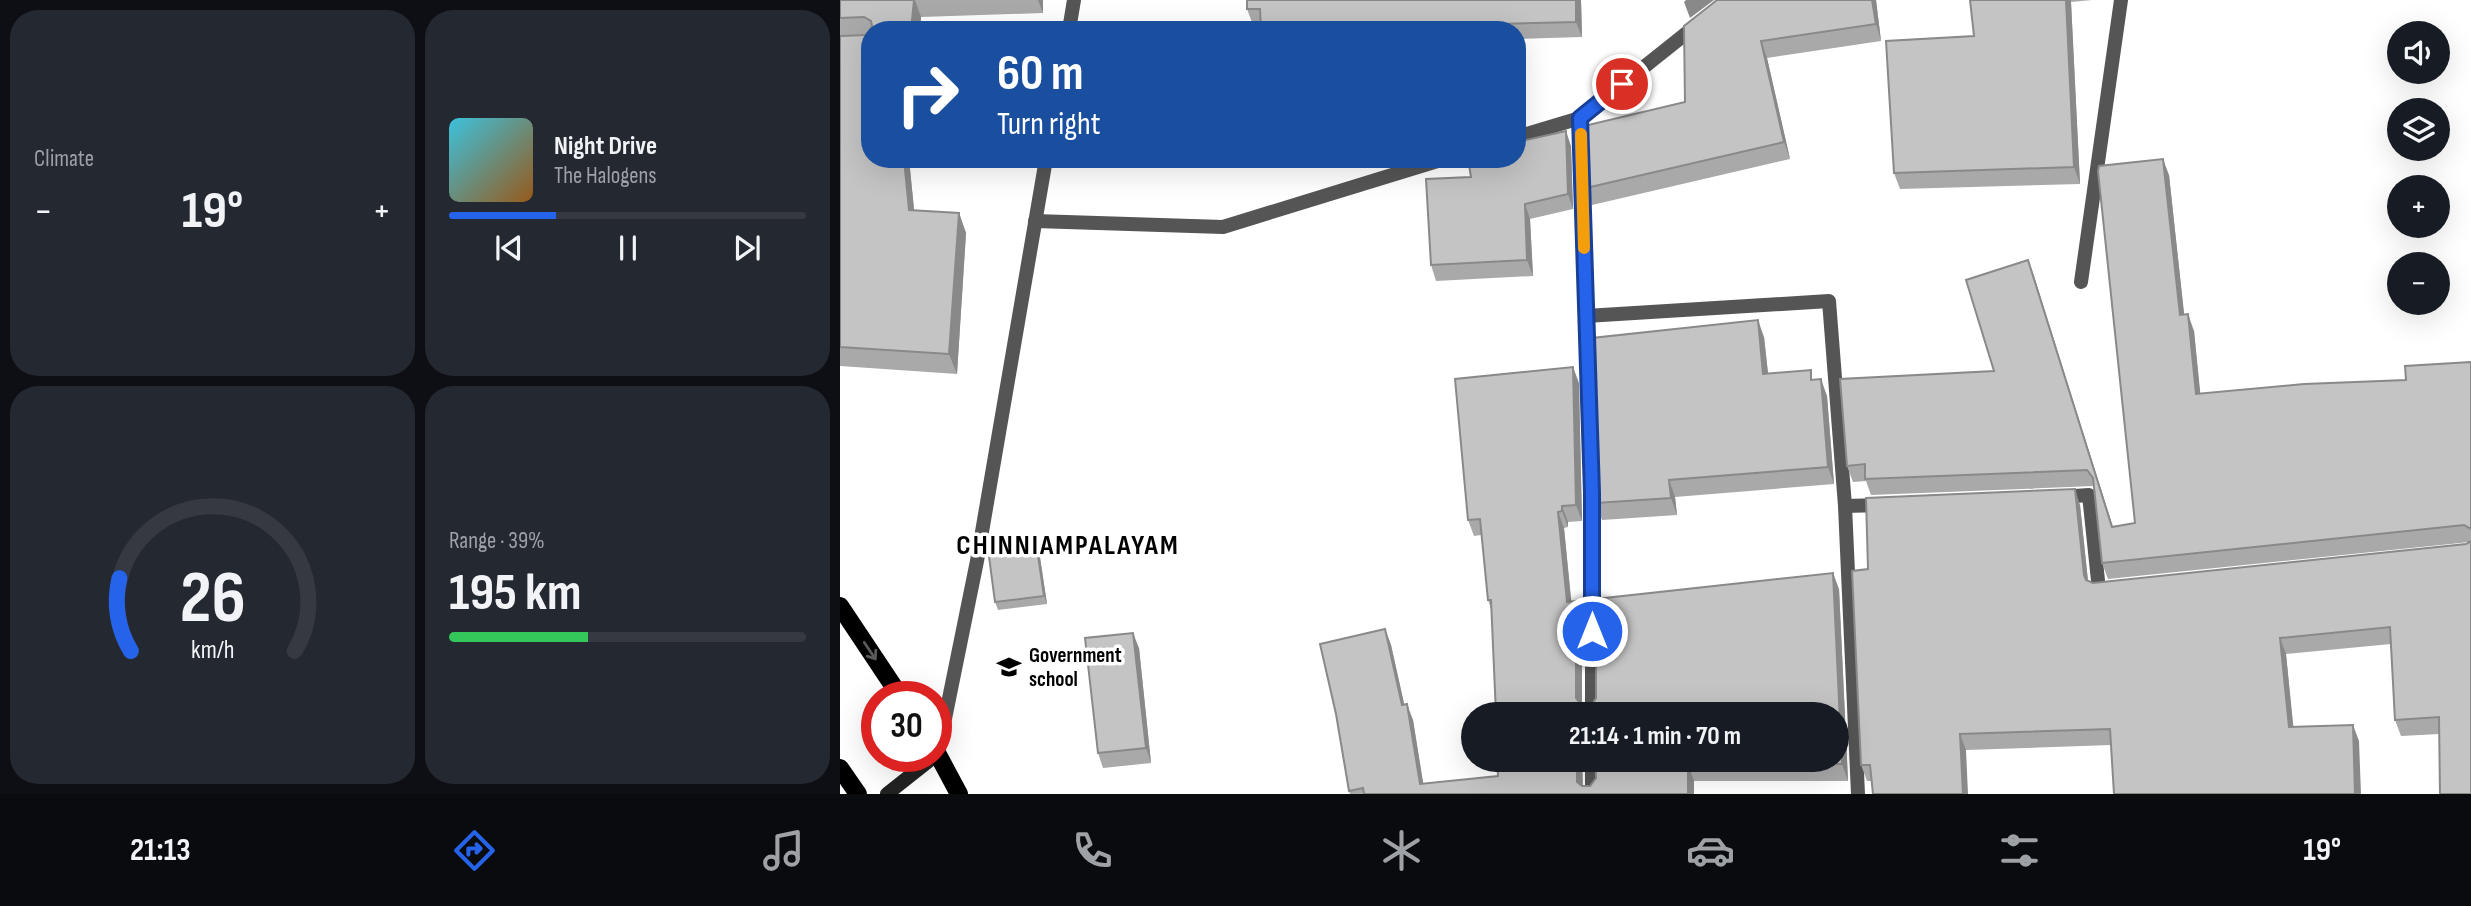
<!DOCTYPE html>
<html lang="en">
<head>
<meta charset="utf-8">
<style>
  body { margin:0; font-family:"Sofia Sans Condensed",sans-serif; background:#242831; color:#f1f3f6; height:100vh; display:flex; flex-direction:column; font-size:26px; white-space:nowrap }
  * { box-sizing:border-box; margin:0 }
  p { font-size:23px; color:#9ea1a6 }
  .icon { flex:none; width:38px; height:38px; fill:none; stroke:currentColor; stroke-width:2; stroke-linecap:round; stroke-linejoin:round }
  .map { position:relative; flex:1; overflow:hidden }
  .side { display:flex; flex-direction:column; gap:10px; padding:10px; background:#0d0f14; width:840px }
  .side>* { flex:none }
  .hud { position:absolute; left:21px; top:21px; width:665px; height:147px; border-radius:28px; box-shadow:0 7px 28px #0002; background:#1a4fa0; color:#fff; overflow:hidden }
  .controls { position:absolute; left:1547px; top:21px; display:grid; gap:14px }
  .controls a { display:grid; place-items:center; width:63px; height:63px; border-radius:50%; background:#171b24; box-shadow:0 7px 28px #0002; font-size:35px }
  .speed { position:absolute; left:21px; top:681px; display:flex; gap:14px; font-size:35px; font-weight:700; text-align:center }
  .speed>* { display:grid; place-content:center; width:91px; height:91px; border-radius:50%; background:#171b24; box-shadow:0 7px 28px #0002; line-height:1 }
  .speed .limit { border:10px solid #d22; background:#fff; color:#111 }
  .pin { position:absolute; display:grid; place-items:center; width:60px; height:60px; color:#fff; margin:-30px; border:4px solid #fff; border-radius:50%; box-shadow:0 2px 7px #0007 }
  .me { position:absolute; width:77px; margin:-38px; rotate:0deg; stroke-linejoin:round; filter:drop-shadow(0 0 5px #0008) }
  .turn { display:flex; align-items:center; gap:24px; height:147px; padding:0 21px; font-size:32px }
  .turn .icon { width:91px; height:91px; stroke-width:2.5 }
  .turn b { display:block; font-size:49px; line-height:60px }
  .big { font-size:52px; font-weight:700; line-height:1.1 }
  .side .tile { flex:1; display:flex; flex-direction:column; justify-content:center; gap:10px; min-width:0; padding:0 24px; border-radius:28px; background:#242831 }
  .side .dial { align-items:center; gap:0 }
  .dial svg { height:182px; overflow:visible; fill:none; stroke:#363941; stroke-width:7; stroke-linecap:round; text-anchor:middle }
  .dial text { fill:#f1f3f6; stroke:none }
  .song { display:flex; align-items:center; gap:21px }
  .cover { width:84px; height:84px; border-radius:10px; background:linear-gradient(135deg,hsl(190 70% 55%),hsl(30 70% 35%)) }
  .played { height:7px; border-radius:4px; background:linear-gradient(90deg,#2563eb 30%,#363941 30%) }
  .keys { display:flex; justify-content:space-around; direction:ltr }
  .heat { display:flex; justify-content:space-between; align-items:center; font-size:38px; direction:ltr }
  .charge { height:10px; border-radius:5px; background:linear-gradient(90deg,#34c759 39%,#363941 0) }
  .side .tiles { flex:1; display:grid; gap:10px; grid-template-columns:repeat(2,1fr) }
  .trip { position:absolute; left:621px; top:702px; width:388px; height:70px; border-radius:35px; background:#171b24; box-shadow:0 7px 28px #0002; font-weight:700; line-height:70px; text-align:center }
  .menu { display:flex; height:112px; justify-content:space-around; align-items:center; background:#090b0e; color:#9ea1a6 }
  .menu .icon { width:49px; height:49px }
  .menu .on { color:#2563eb }
  .menu b { font-size:32px; color:#f1f3f6 }
  main { display:flex; flex:1; min-height:0 }
  .map>svg:first-child { display:block }
  .lines { fill:none; stroke-linecap:round; stroke-linejoin:round }
  .street { stroke:#555; stroke-width:14 }
  .secondary { stroke:#222; stroke-width:14 }
  .primary { stroke:#000; stroke-width:18 }
  .wall { fill:#a9a9a9 }
  .shaded-wall { fill:#898989 }
  .building { fill:#c4c4c4; stroke:#898989; stroke-width:2 }
  .oneway { stroke:#595959 }
  .route-casing { stroke:#184099; stroke-width:18 }
  .route { stroke:#2563eb; stroke-width:12 }
  .slow { stroke:#f59e0b; stroke-width:12 }
  .labels { text-anchor:middle; dominant-baseline:central; stroke-width:7; stroke-linejoin:round; paint-order:stroke }
  .poi-label { font-size:21px; font-weight:bold; fill:#000; stroke:#fff; text-anchor:start }
  .district-label { font-size:28px; font-weight:bold; letter-spacing:2px; fill:#000; stroke:#fff }
</style>
</head>
<body>
<main>
<section class="side">
<div class="tiles">
<div class="tile"><p>Climate</p>
<div class="heat"><a>−</a><b class="big">19°</b><a>+</a></div>
</div>
<div class="tile">
<div class="song"><i class="cover"></i><div><b>Night Drive</b><p>The Halogens</p></div></div>
<div class="played"></div>
<div class="keys"><svg class="icon" aria-label="previous" viewBox="0 0 24 24"><path d="M18 5L8 12l10 7zM5 5v14"/></svg><svg class="icon" aria-label="pause" viewBox="0 0 24 24"><path d="M8 5v14M16 5v14"/></svg><svg class="icon" aria-label="next" viewBox="0 0 24 24"><path d="M6 5l10 7-10 7zM19 5v14"/></svg></div>
</div>
<div class="tile dial"><svg viewBox="0 0 100 80">
<path d="M14 69A42 42 0 1 1 86 69"/>
<path d="M14 69A42 42 0 0 1 9 37" stroke="#2563eb"/>
<text x="50" y="56" font-size="32" font-weight="700">26</text>
<text x="50" y="72" font-size="11">km/h</text>
</svg></div>
<div class="tile"><p>Range · 39%</p><b class="big">195 km</b><div class="charge"></div></div>
</div>
</section>
<div class="map">
<svg width="1631" height="794" viewBox="0 0 1631 794">
  <rect width="100%" height="100%" fill="#fff"/>
  <g class="lines">
    <!-- street -->
    <g class="street">
      <path d="M 229,30 L 234,0"/>
      <path d="M 740,118 L 752,493 L 752,714"/>
      <path d="M 677,137 L 740,118 L 888,0"/>
      <path d="M 195,221 L 383,227 L 604,159"/>
      <path d="M 1241,282 L 1281,0"/>
      <path d="M 746,316 L 989,301 L 1005,506 L 1018,794"/>
      <path d="M 1220,497 L 1249,495 L 1259,590 L 1268,589"/>
      <path d="M 1005,506 L 1042,505"/>
      <path d="M 98,753 L 137,561 L 206,159"/>
      <path d="M 752,794 L 752,760"/>
    </g>
    <!-- secondary -->
    <path class="secondary" d="M 47,794 L 95,756"/>
    <!-- primary -->
    <g class="primary">
      <path d="M 0,606 L 60,696"/>
      <path d="M 96,751 L 119,794"/>
      <path d="M 0,768 L 18,794"/>
    </g>
  </g>
  <!-- wall -->
  <g class="wall">
    <path d="M 0,0 L 203,0 L 203,13 L 81,17 L 80,30 L 30,30 L 30,159 L 69,159 L 74,210 L 119,213 L 126,233 L 117,374 L 0,366 Z"/>
    <path d="M 741,0 L 742,37 L 677,39 L 677,30 L 421,30 L 420,24 L 413,25 L 407,9 Z"/>
    <path d="M 877,0 L 1036,0 L 1041,41 L 927,58 L 950,159 L 752,205 L 746,188 L 845,102 Z"/>
    <path d="M 1130,0 L 1252,0 L 1231,2 L 1240,184 L 1060,189 L 1054,173 L 1134,36 Z"/>
    <path d="M 731,146 L 733,209 L 690,219 L 693,276 L 596,281 L 591,265 L 631,177 Z"/>
    <path d="M 1329,175 L 1344,315 L 1354,331 L 1360,394 L 1566,380 L 1631,362 L 1631,794 L 1599,734 L 1561,736 L 1555,720 L 1551,644 L 1446,654 L 1453,727 L 1519,741 L 1271,745 L 1126,750 L 1031,781 L 1027,781 L 1021,765 L 1028,569 L 1240,505 L 1248,581 L 1253,583 L 1626,544 L 1630,542 L 1268,579 L 1262,563 L 1254,488 L 1253,486 L 1031,495 L 1026,481 L 1013,482 L 1007,466 L 1154,371 L 1188,260 L 1273,527 L 1295,523 Z"/>
    <path d="M 924,337 L 928,374 L 974,380 L 987,396 L 994,484 L 835,497 L 837,515 L 762,520 L 756,503 Z"/>
    <path d="M 739,383 L 742,521 L 728,522 L 728,527 L 724,528 L 731,601 L 736,601 L 742,617 L 742,706 L 751,706 L 999,589 L 1008,781 L 854,781 L 854,794 L 510,794 L 509,791 L 545,629 L 551,645 L 564,704 L 573,720 L 583,784 L 658,776 L 742,760 L 743,786 L 750,786 L 756,778 L 755,760 L 998,760 L 656,714 L 652,612 L 648,600 L 641,535 L 634,536 L 628,520 Z"/>
    <path d="M 196,542 L 199,551 L 207,604 L 158,610 L 155,602 Z"/>
    <path d="M 299,648 L 311,763 L 263,768 L 258,753 Z"/>
  </g>
  <!-- shaded-wall -->
  <g class="shaded-wall">
    <path d="M 74,0 L 75,0 L 81,17 L 80,30 L 71,30 Z"/>
    <path d="M 198,0 L 203,0 L 203,13 Z"/>
    <path d="M 736,0 L 741,0 L 742,37 L 736,22 Z"/>
    <path d="M 846,0 L 874,0 L 850,18 L 844,2 Z"/>
    <path d="M 1032,0 L 1036,0 L 1041,41 L 1036,24 Z"/>
    <path d="M 1226,0 L 1231,0 L 1231,2 L 1240,184 L 1234,167 Z"/>
    <path d="M 921,41 L 927,58 L 950,159 L 944,142 Z"/>
    <path d="M 726,131 L 731,146 L 733,209 L 728,194 Z"/>
    <path d="M 64,159 L 69,159 L 76,229 L 69,210 Z"/>
    <path d="M 1323,159 L 1329,175 L 1346,331 L 1340,315 Z"/>
    <path d="M 685,204 L 690,219 L 693,276 L 687,260 Z"/>
    <path d="M 119,213 L 126,233 L 117,374 L 109,354 Z"/>
    <path d="M 1188,260 L 1194,276 L 1278,544 L 1272,527 Z"/>
    <path d="M 1348,314 L 1354,331 L 1362,410 L 1356,394 Z"/>
    <path d="M 918,320 L 924,337 L 930,391 L 923,374 Z"/>
    <path d="M 733,367 L 739,383 L 742,521 L 736,505 Z"/>
    <path d="M 981,379 L 987,396 L 994,484 L 988,467 Z"/>
    <path d="M 829,480 L 835,497 L 837,515 L 831,498 Z"/>
    <path d="M 1235,489 L 1240,505 L 1249,591 L 1244,575 Z"/>
    <path d="M 722,506 L 728,522 L 728,527 L 722,511 Z"/>
    <path d="M 718,512 L 724,528 L 733,618 L 727,602 Z"/>
    <path d="M 196,542 L 199,551 L 207,604 L 204,596 Z"/>
    <path d="M 993,573 L 999,589 L 1008,781 L 1002,764 Z"/>
    <path d="M 736,601 L 742,617 L 742,714 L 736,698 Z"/>
    <path d="M 545,629 L 551,645 L 568,721 L 562,705 Z"/>
    <path d="M 293,633 L 299,648 L 311,763 L 306,748 Z"/>
    <path d="M 1440,638 L 1446,654 L 1455,743 L 1449,727 Z"/>
    <path d="M 567,704 L 573,720 L 585,794 L 580,784 Z"/>
    <path d="M 1513,725 L 1519,741 L 1521,794 L 1515,794 Z"/>
    <path d="M 1120,734 L 1126,750 L 1128,794 L 1123,794 Z"/>
    <path d="M 737,760 L 742,760 L 743,794 L 737,782 Z"/>
    <path d="M 848,764 L 854,781 L 854,794 L 848,794 Z"/>
  </g>
  <!-- building -->
  <g class="building">
    <path d="M 0,0 L 74,0 L 71,30 L 30,30 L 32,26 L 31,21 L 24,17 L 0,18 Z"/>
    <path d="M 407,0 L 736,0 L 736,22 L 657,24 L 658,30 L 421,30 L 420,9 L 407,9 Z"/>
    <path d="M 877,0 L 1032,0 L 1036,24 L 921,41 L 944,142 L 746,188 L 744,126 L 845,102 L 844,26 Z"/>
    <path d="M 1130,0 L 1226,0 L 1234,167 L 1054,173 L 1046,41 L 1134,36 Z"/>
    <path d="M 30,31 L 30,159 L 64,159 L 69,210 L 119,213 L 109,354 L 0,347 L 0,36 L 27,35 Z"/>
    <path d="M 726,131 L 728,194 L 685,204 L 687,260 L 591,265 L 586,179 L 631,177 L 628,159 L 677,159 L 677,142 Z"/>
    <path d="M 1323,159 L 1340,315 L 1348,314 L 1356,394 L 1464,384 L 1566,380 L 1565,366 L 1631,362 L 1631,529 L 1624,525 L 1262,563 L 1253,478 L 1247,470 L 1025,479 L 1025,464 L 1007,466 L 1000,379 L 1154,371 L 1126,280 L 1188,260 L 1272,527 L 1295,523 L 1258,171 L 1259,166 Z"/>
    <path d="M 918,320 L 923,374 L 971,370 L 971,380 L 981,379 L 988,467 L 829,480 L 831,498 L 756,503 L 752,365 L 755,365 L 752,338 Z"/>
    <path d="M 733,367 L 736,505 L 722,506 L 722,511 L 718,512 L 727,602 L 736,601 L 736,698 L 742,706 L 751,706 L 756,698 L 756,599 L 993,573 L 1002,764 L 848,764 L 848,794 L 524,794 L 523,788 L 509,791 L 496,714 L 480,644 L 545,629 L 562,705 L 567,704 L 580,784 L 658,776 L 657,760 L 737,760 L 737,782 L 742,786 L 750,786 L 756,778 L 755,760 L 998,760 L 998,714 L 656,714 L 651,600 L 648,600 L 640,519 L 628,520 L 615,379 Z"/>
    <path d="M 1235,489 L 1244,575 L 1246,580 L 1253,583 L 1626,544 L 1631,541 L 1631,794 L 1600,794 L 1599,717 L 1555,720 L 1550,627 L 1440,638 L 1449,727 L 1513,725 L 1515,794 L 1274,794 L 1270,729 L 1120,734 L 1123,794 L 1033,794 L 1030,765 L 1021,765 L 1012,571 L 1028,569 L 1026,498 Z"/>
    <path d="M 196,542 L 204,596 L 155,602 L 148,549 Z"/>
    <path d="M 293,633 L 306,748 L 258,753 L 245,638 Z"/>
  </g>
  <!-- one-way arrows -->
  <defs><path id="oneway-shaft" d="M-6 0H5M1.5-3L5.5 0L1.5 3" fill="none" stroke-width="1.6" stroke-linecap="round" stroke-linejoin="round" transform="scale(1.75)"/></defs>
  <use class="oneway" href="#oneway-shaft" transform="translate(30 651) rotate(56)"/>
  <g class="lines">
    <!-- route casing -->
    <g class="route-casing">
      <path id="route" d="M 752,631 L 752,493 L 740,118 L 782,84"/>
    </g>
    <!-- route -->
    <use href="#route" class="route"/>
    <!-- slow -->
    <path class="slow" d="M 741,134 L 744,248"/>
  </g>
  <!-- icons -->
  <defs>
    <g id="school-bare" transform="scale(1.89)"><path d="M0-5L7-2L0 1L-7-2ZM-4 1L0 2.5L4 1V4Q0 6-4 4Z" fill="#000" stroke="#fff" stroke-width="2.5" paint-order="stroke"/></g>
  </defs>
  <g fill-rule="evenodd">
    <use href="#school-bare" x="169" y="667"/>
  </g>
  <g class="labels">
    <!-- poi labels -->
    <g class="poi-label">
      <text x="189" y="655">Government<tspan x="189" dy="24">school</tspan></text>
    </g>
    <!-- district labels -->
    <g class="district-label">
      <text x="228" y="545">CHINNIAMPALAYAM</text>
    </g>
  </g>
</svg>
<div class="controls">
<a><svg class="icon" aria-label="sound" viewBox="0 0 24 24"><path d="M4 9h4l5-4v14l-5-4H4zM17 9q2 3 0 6"/></svg></a>
<a><svg class="icon" aria-label="layers" viewBox="0 0 24 24"><path d="M12 4l9 5-9 5-9-5zM3 14l9 5 9-5"/></svg></a>
<a>+</a>
<a>−</a>
</div>
<div class="speed"><div class="limit">30</div></div>
<div class="pin" style="left:782px;top:84px;background:#d93025"><svg class="icon" aria-label="arrive" viewBox="0 0 24 24"><path d="M6 21V4h12l-3 4 3 4H6"/></svg></div>
<svg class="me" style="left:752px;top:631px" viewBox="-20 -20 40 40"><circle r="17" fill="#2563eb" stroke="#fff" stroke-width="3"/><path d="M0-11L8 9 0 5-8 9z" fill="#fff"/></svg>
<div class="trip">21:14 · 1 min · 70 m</div>
<div class="hud">
<div class="turn"><svg class="icon" aria-label="right" viewBox="0 0 24 24"><path d="M7 20v-9h11M14 6l5 5-5 5"/></svg><div><b>60 m</b>Turn right</div></div>
</div>
</div>
</main>
<nav class="menu">
<b>21:13</b>
<svg class="icon on" aria-label="directions" viewBox="0 0 24 24"><path d="M12 3l9 9-9 9-9-9zM9 14v-3h6M13 9l2 2-2 2"/></svg>
<svg class="icon" aria-label="music" viewBox="0 0 24 24"><path d="M9 18V5l10-2v13"/><circle cx="6" cy="18" r="3"/><circle cx="16" cy="16" r="3"/></svg>
<svg class="icon" aria-label="phone" viewBox="0 0 24 24"><path d="M5 4h4l2 5-3 2q2 4 5 5l2-3 5 2v4C11 20 4 13 5 4z"/></svg>
<svg class="icon" aria-label="climate" viewBox="0 0 24 24"><path d="M12 3v18M4 7l16 10M4 17L20 7"/></svg>
<svg class="icon" aria-label="car" viewBox="0 0 24 24"><path d="M5 17H2v-5l4-1 3-4h7l3 4 3 1v5h-3M9 17h6M6 11h13"/><circle cx="7" cy="17" r="2"/><circle cx="17" cy="17" r="2"/></svg>
<svg class="icon" aria-label="filters" viewBox="0 0 24 24"><path d="M4 7h16M4 17h16"/><circle cx="9" cy="7" r="2"/><circle cx="15" cy="17" r="2"/></svg>
<b>19°</b>
</nav>
</body>
</html>
